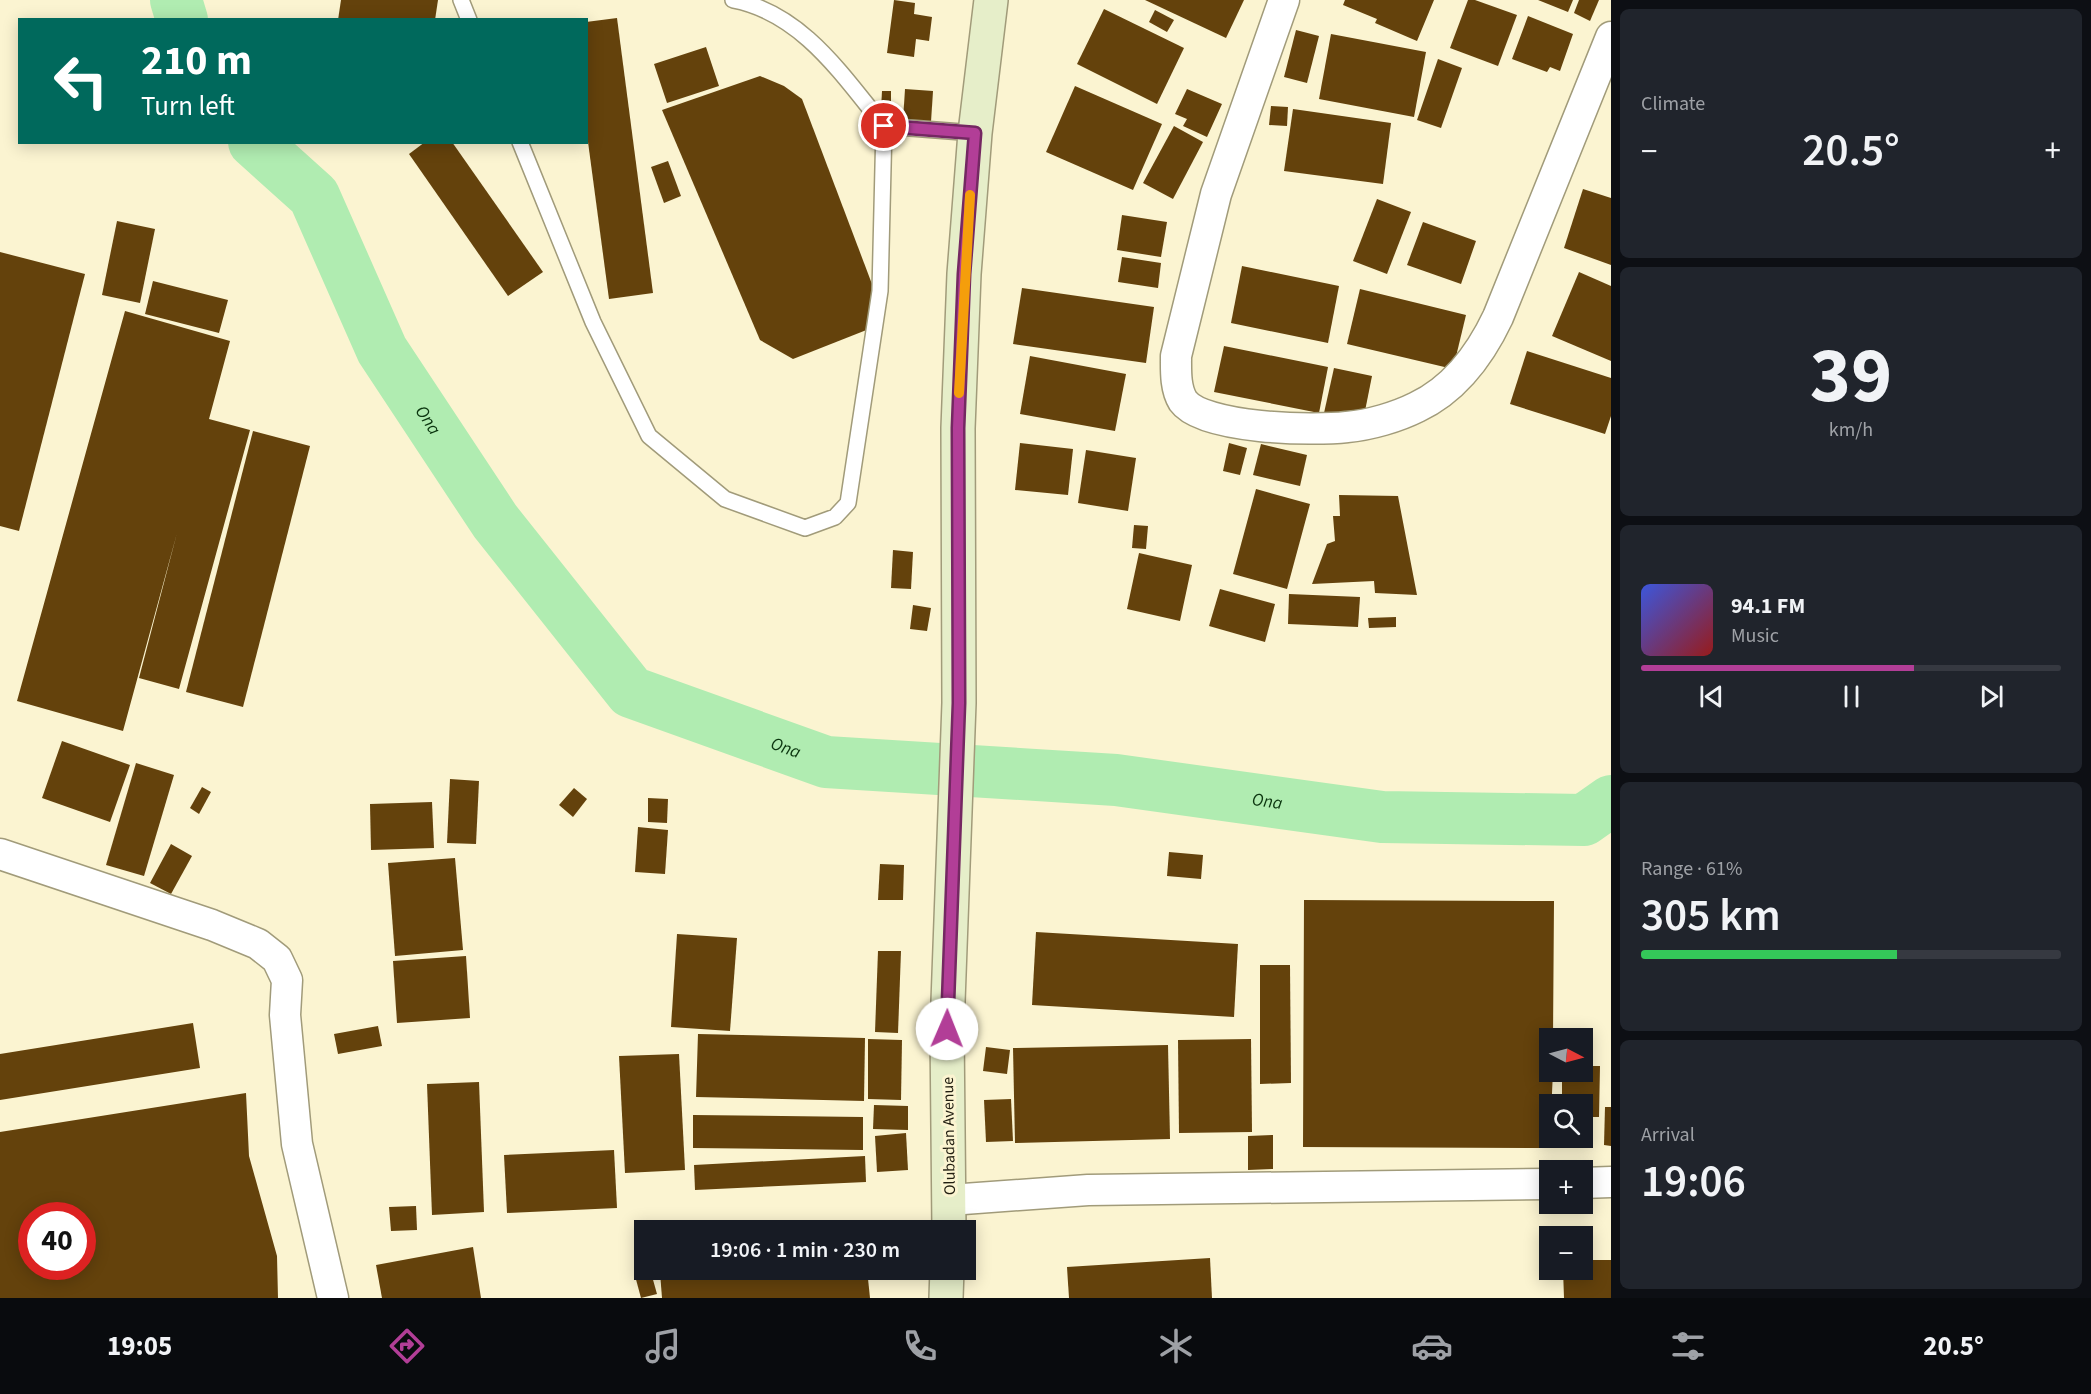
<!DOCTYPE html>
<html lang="en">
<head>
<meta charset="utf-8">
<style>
  body { margin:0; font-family:"Source Sans 3",sans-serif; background:#20242c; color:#f1f3f6; height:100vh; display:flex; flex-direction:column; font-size:22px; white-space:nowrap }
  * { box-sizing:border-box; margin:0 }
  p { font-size:20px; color:#9ea1a6 }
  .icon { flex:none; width:33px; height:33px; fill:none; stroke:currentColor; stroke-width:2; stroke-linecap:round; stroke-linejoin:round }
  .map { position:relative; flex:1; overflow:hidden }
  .details { display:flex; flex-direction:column; gap:9px; padding:9px; background:#0d0f14; width:480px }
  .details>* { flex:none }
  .guide { position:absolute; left:18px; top:18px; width:570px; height:126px; border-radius:0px; box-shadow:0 3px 15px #0003; background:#00695c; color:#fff; overflow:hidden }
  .needle { width:39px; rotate:96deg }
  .buttons { position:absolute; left:1539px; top:1028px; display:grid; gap:12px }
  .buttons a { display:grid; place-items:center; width:54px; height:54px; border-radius:0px; background:#171b24; box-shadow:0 3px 15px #0003; font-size:30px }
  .speed { position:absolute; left:18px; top:1202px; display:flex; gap:12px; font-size:30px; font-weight:700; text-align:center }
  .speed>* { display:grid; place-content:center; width:78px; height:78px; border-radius:50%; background:#171b24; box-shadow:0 3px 15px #0003; line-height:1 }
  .speed .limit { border:9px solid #d22; background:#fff; color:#111 }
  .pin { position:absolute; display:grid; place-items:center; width:51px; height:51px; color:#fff; margin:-26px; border:3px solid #fff; border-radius:50%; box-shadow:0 2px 6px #0007 }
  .me { position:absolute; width:66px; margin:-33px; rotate:1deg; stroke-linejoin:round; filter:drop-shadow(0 0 4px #0008) }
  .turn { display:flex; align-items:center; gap:21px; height:126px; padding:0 24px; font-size:27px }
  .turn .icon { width:78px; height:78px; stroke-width:2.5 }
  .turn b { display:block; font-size:42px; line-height:51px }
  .big { font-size:45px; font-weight:600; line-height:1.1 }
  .details .widget { flex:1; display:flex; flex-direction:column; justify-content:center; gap:9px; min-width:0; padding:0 21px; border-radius:9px; background:#20242c }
  .details .dial { align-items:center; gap:0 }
  .dial b { font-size:78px; line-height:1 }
  .song { display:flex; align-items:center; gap:18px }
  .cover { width:72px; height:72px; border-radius:9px; background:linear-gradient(135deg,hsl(230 70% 55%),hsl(0 70% 35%)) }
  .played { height:6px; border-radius:3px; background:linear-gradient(90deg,#b23e97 65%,#363941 65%) }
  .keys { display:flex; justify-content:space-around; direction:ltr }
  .heat { display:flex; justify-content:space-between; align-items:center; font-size:33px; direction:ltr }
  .charge { height:9px; border-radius:4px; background:linear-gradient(90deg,#34c759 61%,#363941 0) }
  .trip { position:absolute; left:634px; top:1220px; width:342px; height:60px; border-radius:0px; background:#171b24; box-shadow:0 3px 15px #0003; font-weight:600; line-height:60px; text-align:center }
  .tabs { display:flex; height:96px; justify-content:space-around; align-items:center; background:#090b0e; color:#9ea1a6 }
  .tabs .icon { width:42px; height:42px }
  .tabs .current { color:#b23e97 }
  .tabs b { font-size:27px; color:#f1f3f6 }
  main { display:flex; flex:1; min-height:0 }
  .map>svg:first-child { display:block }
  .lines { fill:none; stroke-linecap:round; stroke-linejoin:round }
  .river { stroke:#b0ecb1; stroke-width:52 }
  .building { fill:#64420c; fill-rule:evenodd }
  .lane-casing { stroke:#a19b7a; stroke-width:18 }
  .street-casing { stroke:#a19b7a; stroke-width:33 }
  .secondary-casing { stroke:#a19b7a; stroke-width:36 }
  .lane { stroke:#fff; stroke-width:15 }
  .street { stroke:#fff; stroke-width:30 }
  .secondary { stroke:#e6eec9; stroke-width:33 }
  .route-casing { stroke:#742862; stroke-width:15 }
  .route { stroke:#b23e97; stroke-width:10 }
  .slow { stroke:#f59e0b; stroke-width:10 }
  .labels { text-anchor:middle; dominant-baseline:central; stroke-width:6; stroke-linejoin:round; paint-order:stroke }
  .street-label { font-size:16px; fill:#211e11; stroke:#fbf4d1 }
  .water-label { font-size:18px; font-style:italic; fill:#0c3610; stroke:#fbf4d1 }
</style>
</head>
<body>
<main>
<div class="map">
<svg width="1611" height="1298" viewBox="0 0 1611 1298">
  <rect width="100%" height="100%" fill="#fbf4d1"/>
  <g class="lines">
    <!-- river -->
    <g class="river">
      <path d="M 176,0 L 182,20"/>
      <path id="s1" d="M 254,142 L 314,196 L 382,350 L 495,521 L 631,692 L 826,762 L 1116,780 L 1382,817 L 1584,820 L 1611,801"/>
    </g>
  </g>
  <!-- building -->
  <g class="building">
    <path d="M 341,0 L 438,0 L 435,20 L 338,20 Z"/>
    <path d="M 894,0 L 915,3 L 914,14 L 932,17 L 929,41 L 916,39 L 914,57 L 887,53 Z"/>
    <path d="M 1145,0 L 1244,0 L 1226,38 Z"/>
    <path d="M 1345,0 L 1434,0 L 1417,41 L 1375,23 L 1377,19 L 1343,5 Z"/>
    <path d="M 1468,0 L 1475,0 L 1517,15 L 1498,66 L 1450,48 Z"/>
    <path d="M 1538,0 L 1573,0 L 1568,12 Z"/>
    <path d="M 1579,0 L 1599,0 L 1590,21 L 1574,13 Z"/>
    <path d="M 1104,9 L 1184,48 L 1157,104 L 1077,64 Z"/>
    <path d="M 1155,10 L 1174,20 L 1167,32 L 1149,22 Z"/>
    <path d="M 1528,16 L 1573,34 L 1560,71 L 1550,67 L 1547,72 L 1512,59 Z"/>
    <path d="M 617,18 L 653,293 L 609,299 L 586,127 L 586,22 Z"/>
    <path d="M 1296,30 L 1319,36 L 1307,83 L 1284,77 Z"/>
    <path d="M 1331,34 L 1426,52 L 1414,117 L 1319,99 Z"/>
    <path d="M 706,47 L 719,86 L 667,103 L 654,64 Z"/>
    <path d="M 1438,59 L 1462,68 L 1441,128 L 1417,120 Z"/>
    <path d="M 760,76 L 784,86 L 802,99 L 875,292 L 869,329 L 793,359 L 760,340 L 662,110 Z"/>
    <path d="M 1075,86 L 1162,124 L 1133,190 L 1046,152 Z"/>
    <path d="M 905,89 L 933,91 L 931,122 L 903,120 Z"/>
    <path d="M 1187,89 L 1222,104 L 1207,137 L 1183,126 L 1187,119 L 1175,114 Z"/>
    <path d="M 882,91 L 891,91 L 891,110 L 881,109 Z"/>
    <path d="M 1271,106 L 1288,107 L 1287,126 L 1269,125 Z"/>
    <path d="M 1293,109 L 1391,123 L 1383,184 L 1284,171 Z"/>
    <path d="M 1174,126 L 1203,142 L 1173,199 L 1143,183 Z"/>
    <path d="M 425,142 L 452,142 L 543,272 L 508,296 L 409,154 Z"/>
    <path d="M 668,161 L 681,196 L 664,203 L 651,167 Z"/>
    <path d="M 1583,189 L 1611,198 L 1611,265 L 1564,248 Z"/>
    <path d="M 1377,199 L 1411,212 L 1387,274 L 1353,261 Z"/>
    <path d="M 1122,215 L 1167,222 L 1161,257 L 1117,250 Z"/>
    <path d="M 117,221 L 155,229 L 140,303 L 102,295 Z"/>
    <path d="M 1423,222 L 1476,241 L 1461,284 L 1407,265 Z"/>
    <path d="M 0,252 L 85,274 L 19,531 L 0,526 Z"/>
    <path d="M 1122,257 L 1161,263 L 1158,288 L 1118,282 Z"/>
    <path d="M 1242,266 L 1339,286 L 1328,343 L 1231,323 Z"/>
    <path d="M 1579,272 L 1611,286 L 1611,361 L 1552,336 Z"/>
    <path d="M 153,281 L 228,300 L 219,333 L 145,314 Z"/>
    <path d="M 1022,288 L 1154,307 L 1146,363 L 1013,344 Z"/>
    <path d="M 1360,289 L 1466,315 L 1453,369 L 1347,344 Z"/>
    <path d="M 125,311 L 230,341 L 209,419 L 250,430 L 179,689 L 139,678 L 177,533 L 123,731 L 17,701 Z"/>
    <path d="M 1224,346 L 1328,367 L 1319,413 L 1214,392 Z"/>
    <path d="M 1527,351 L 1611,378 L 1611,416 L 1605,434 L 1510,404 Z"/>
    <path d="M 1030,356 L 1126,374 L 1115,431 L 1020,414 Z"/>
    <path d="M 1334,368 L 1372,376 L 1363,421 L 1324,413 Z"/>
    <path d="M 253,431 L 310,446 L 243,707 L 186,692 Z"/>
    <path d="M 1020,443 L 1073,449 L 1068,495 L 1015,490 Z"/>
    <path d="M 1229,443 L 1247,448 L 1240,475 L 1223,471 Z"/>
    <path d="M 1261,444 L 1307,455 L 1300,486 L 1253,475 Z"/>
    <path d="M 1086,450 L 1136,458 L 1128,511 L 1078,503 Z"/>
    <path d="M 1256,489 L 1310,504 L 1287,589 L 1233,574 Z"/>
    <path d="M 1339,495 L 1398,496 L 1417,595 L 1375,593 L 1374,581 L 1312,584 L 1327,544 L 1335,541 L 1333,516 L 1340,516 Z"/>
    <path d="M 1134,525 L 1148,526 L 1146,549 L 1132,548 Z"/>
    <path d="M 893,550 L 913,552 L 911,589 L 891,588 Z"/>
    <path d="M 1139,553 L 1192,565 L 1180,621 L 1127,609 Z"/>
    <path d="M 1220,589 L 1275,604 L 1265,642 L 1209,626 Z"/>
    <path d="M 1289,594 L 1360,597 L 1358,627 L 1288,624 Z"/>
    <path d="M 913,605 L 931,608 L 927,631 L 910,629 Z"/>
    <path d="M 1396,617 L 1396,627 L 1369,628 L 1368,618 Z"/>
    <path d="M 62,741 L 130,765 L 110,822 L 42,798 Z"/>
    <path d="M 136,763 L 174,775 L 144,876 L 106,865 Z"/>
    <path d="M 450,779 L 479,781 L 476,844 L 447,843 Z"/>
    <path d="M 202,787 L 211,792 L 199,814 L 190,808 Z"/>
    <path d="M 574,788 L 587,799 L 573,817 L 559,805 Z"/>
    <path d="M 648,798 L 668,799 L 667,823 L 648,822 Z"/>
    <path d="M 432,802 L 434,848 L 371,850 L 370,804 Z"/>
    <path d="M 638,827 L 668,830 L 665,874 L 635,872 Z"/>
    <path d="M 171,844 L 192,856 L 171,894 L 150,883 Z"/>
    <path d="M 1169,852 L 1203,855 L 1201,879 L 1167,876 Z"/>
    <path d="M 455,858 L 463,950 L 395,956 L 388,863 Z"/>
    <path d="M 880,864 L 904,865 L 903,900 L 878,900 Z"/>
    <path d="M 1304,900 L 1554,901 L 1553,1038 L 1550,1038 L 1550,1071 L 1553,1071 L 1550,1137 L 1553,1137 L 1552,1148 L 1303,1147 Z"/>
    <path d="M 1036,932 L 1238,944 L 1234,1017 L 1032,1005 Z"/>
    <path d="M 677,934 L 737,938 L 730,1031 L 671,1027 Z"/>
    <path d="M 878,951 L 901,951 L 898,1033 L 875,1032 Z"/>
    <path d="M 466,956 L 470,1018 L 397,1023 L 393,961 Z"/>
    <path d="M 1260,965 L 1290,965 L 1291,1083 L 1260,1084 Z"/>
    <path d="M 193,1023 L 200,1068 L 0,1100 L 0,1054 Z"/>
    <path d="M 378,1026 L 382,1046 L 338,1054 L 334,1034 Z"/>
    <path d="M 698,1034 L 865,1038 L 864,1101 L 696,1097 Z"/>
    <path d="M 868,1039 L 902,1040 L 901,1100 L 868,1099 Z"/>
    <path d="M 1251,1039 L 1252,1132 L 1179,1133 L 1178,1040 Z"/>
    <path d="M 1168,1045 L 1170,1139 L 1015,1143 L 1013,1048 Z"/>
    <path d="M 986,1047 L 1010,1050 L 1007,1074 L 983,1071 Z"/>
    <path d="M 679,1054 L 685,1170 L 625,1173 L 619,1056 Z"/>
    <path d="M 1582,1066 L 1600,1066 L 1599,1117 L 1582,1117 L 1582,1104 L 1562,1104 L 1562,1071 L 1582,1071 Z"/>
    <path d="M 479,1082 L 484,1212 L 432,1215 L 427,1084 Z"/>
    <path d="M 246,1093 L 249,1156 L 277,1256 L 278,1298 L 0,1298 L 0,1132 ZM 32,1215 L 82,1215 L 82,1266 L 32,1266 Z"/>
    <path d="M 1011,1099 L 1013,1141 L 986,1142 L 984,1100 Z"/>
    <path d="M 874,1105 L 908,1106 L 908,1130 L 873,1129 Z"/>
    <path d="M 1605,1107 L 1611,1107 L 1611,1146 L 1604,1145 Z"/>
    <path d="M 693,1115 L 863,1117 L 863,1150 L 693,1148 Z"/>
    <path d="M 906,1133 L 908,1170 L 877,1172 L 875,1136 Z"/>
    <path d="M 1273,1135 L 1273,1169 L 1248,1170 L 1248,1136 Z"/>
    <path d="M 614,1150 L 617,1208 L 507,1213 L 504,1155 Z"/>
    <path d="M 865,1156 L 866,1182 L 695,1190 L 694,1165 Z"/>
    <path d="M 416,1206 L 417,1230 L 391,1231 L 389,1207 Z"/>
    <path d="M 473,1247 L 481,1298 L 382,1298 L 376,1265 Z"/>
    <path d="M 1210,1258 L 1212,1298 L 1069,1298 L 1067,1267 Z"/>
    <path d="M 1582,1260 L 1611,1260 L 1611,1298 L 1564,1298 L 1563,1269 L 1582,1269 Z"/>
    <path d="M 645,1269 L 650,1269 L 657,1294 L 641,1298 L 634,1272 Z"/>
    <path d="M 689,1269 L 867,1269 L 870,1298 L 662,1298 L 660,1272 Z"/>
  </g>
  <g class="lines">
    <!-- lane casing -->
    <g class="lane-casing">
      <g id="lane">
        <path d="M 461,0 L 469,20"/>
        <path d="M 733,0 C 802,13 842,75 884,126"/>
        <path d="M 520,142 L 593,322 L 649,436 L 725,499 L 805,528 L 835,517 L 848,503 L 880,291 L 884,126 L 975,133"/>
      </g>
    </g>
    <!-- street casing -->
    <g class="street-casing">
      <g id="street">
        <path d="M 1284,0 L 1216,194 L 1176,356 C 1176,370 1175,388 1183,401 C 1203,429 1314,431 1347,427 C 1370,425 1397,417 1417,407 C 1455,389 1481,353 1498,317 L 1611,37"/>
        <path d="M 0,854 L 212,925 L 258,944 L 277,959 L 287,980 L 285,1015 L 297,1144 L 333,1298"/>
        <path d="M 1582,1183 L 1611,1182"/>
        <path d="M 950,1200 L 1088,1190 L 1550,1184"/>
      </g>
    </g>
    <!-- secondary casing -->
    <g class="secondary-casing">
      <g id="secondary">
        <path d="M 949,1230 L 947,1029 L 959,703 L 958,428 L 964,274 L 975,133 L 991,0"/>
        <path d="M 946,1298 L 947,1269"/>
      </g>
    </g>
    <!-- lane -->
    <use href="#lane" class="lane"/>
    <!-- street -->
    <use href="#street" class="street"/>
    <!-- secondary -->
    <use href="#secondary" class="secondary"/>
  </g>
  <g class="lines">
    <!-- route casing -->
    <g class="route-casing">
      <path id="route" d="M 884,126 L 975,133 L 964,274 L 958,428 L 959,703 L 947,1029"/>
    </g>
    <!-- route -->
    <use href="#route" class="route"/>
    <!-- slow -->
    <path class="slow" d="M 959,393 L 970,195"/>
  </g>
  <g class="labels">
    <!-- street labels -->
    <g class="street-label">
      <text transform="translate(949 1136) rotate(-91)">Olubadan Avenue</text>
    </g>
    <!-- water labels -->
    <g class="water-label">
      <text stroke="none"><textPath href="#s1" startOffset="333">Ona</textPath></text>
      <text stroke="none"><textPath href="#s1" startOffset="837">Ona</textPath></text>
      <text stroke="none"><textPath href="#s1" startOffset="1323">Ona</textPath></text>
    </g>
  </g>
</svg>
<div class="buttons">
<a><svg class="needle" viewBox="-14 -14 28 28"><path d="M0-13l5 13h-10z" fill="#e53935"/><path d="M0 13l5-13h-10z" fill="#9ea1a6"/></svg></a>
<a><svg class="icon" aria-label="search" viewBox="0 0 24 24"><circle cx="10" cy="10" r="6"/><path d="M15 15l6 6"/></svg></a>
<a>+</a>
<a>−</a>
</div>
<div class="speed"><div class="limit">40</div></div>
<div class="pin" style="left:884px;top:126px;background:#d93025"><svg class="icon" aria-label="arrive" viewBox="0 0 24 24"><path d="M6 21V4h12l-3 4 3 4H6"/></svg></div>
<svg class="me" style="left:947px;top:1029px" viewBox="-20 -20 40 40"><circle r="19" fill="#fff"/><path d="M0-13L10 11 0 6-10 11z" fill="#b23e97"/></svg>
<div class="trip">19:06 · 1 min · 230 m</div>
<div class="guide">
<div class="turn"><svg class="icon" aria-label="left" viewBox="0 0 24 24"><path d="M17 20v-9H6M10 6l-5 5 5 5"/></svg><div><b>210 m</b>Turn left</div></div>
</div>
</div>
<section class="details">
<div class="widget"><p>Climate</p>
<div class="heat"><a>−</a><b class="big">20.5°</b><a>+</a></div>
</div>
<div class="widget dial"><b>39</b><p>km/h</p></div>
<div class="widget">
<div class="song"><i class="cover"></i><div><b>94.1 FM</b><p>Music</p></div></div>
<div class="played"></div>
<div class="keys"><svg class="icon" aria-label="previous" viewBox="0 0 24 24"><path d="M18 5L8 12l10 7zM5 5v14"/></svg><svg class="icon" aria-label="pause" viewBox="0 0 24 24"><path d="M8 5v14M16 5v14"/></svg><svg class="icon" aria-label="next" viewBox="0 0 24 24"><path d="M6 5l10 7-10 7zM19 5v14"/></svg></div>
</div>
<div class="widget"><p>Range · 61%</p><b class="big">305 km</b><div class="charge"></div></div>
<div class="widget"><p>Arrival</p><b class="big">19:06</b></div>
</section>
</main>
<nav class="tabs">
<b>19:05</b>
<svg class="icon current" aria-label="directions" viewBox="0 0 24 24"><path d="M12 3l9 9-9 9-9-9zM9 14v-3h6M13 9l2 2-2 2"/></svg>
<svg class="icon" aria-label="music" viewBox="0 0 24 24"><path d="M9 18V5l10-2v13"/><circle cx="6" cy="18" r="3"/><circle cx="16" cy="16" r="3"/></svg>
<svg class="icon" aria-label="phone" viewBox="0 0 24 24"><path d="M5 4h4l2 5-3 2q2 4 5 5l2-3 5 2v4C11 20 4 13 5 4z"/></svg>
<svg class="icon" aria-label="climate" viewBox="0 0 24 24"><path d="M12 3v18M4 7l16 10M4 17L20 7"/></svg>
<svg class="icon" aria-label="car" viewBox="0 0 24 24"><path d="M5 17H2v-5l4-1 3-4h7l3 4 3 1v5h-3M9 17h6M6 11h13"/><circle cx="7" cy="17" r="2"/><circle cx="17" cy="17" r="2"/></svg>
<svg class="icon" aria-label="filters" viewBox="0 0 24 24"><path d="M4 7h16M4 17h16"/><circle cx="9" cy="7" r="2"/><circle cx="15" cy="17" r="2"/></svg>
<b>20.5°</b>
</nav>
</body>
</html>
